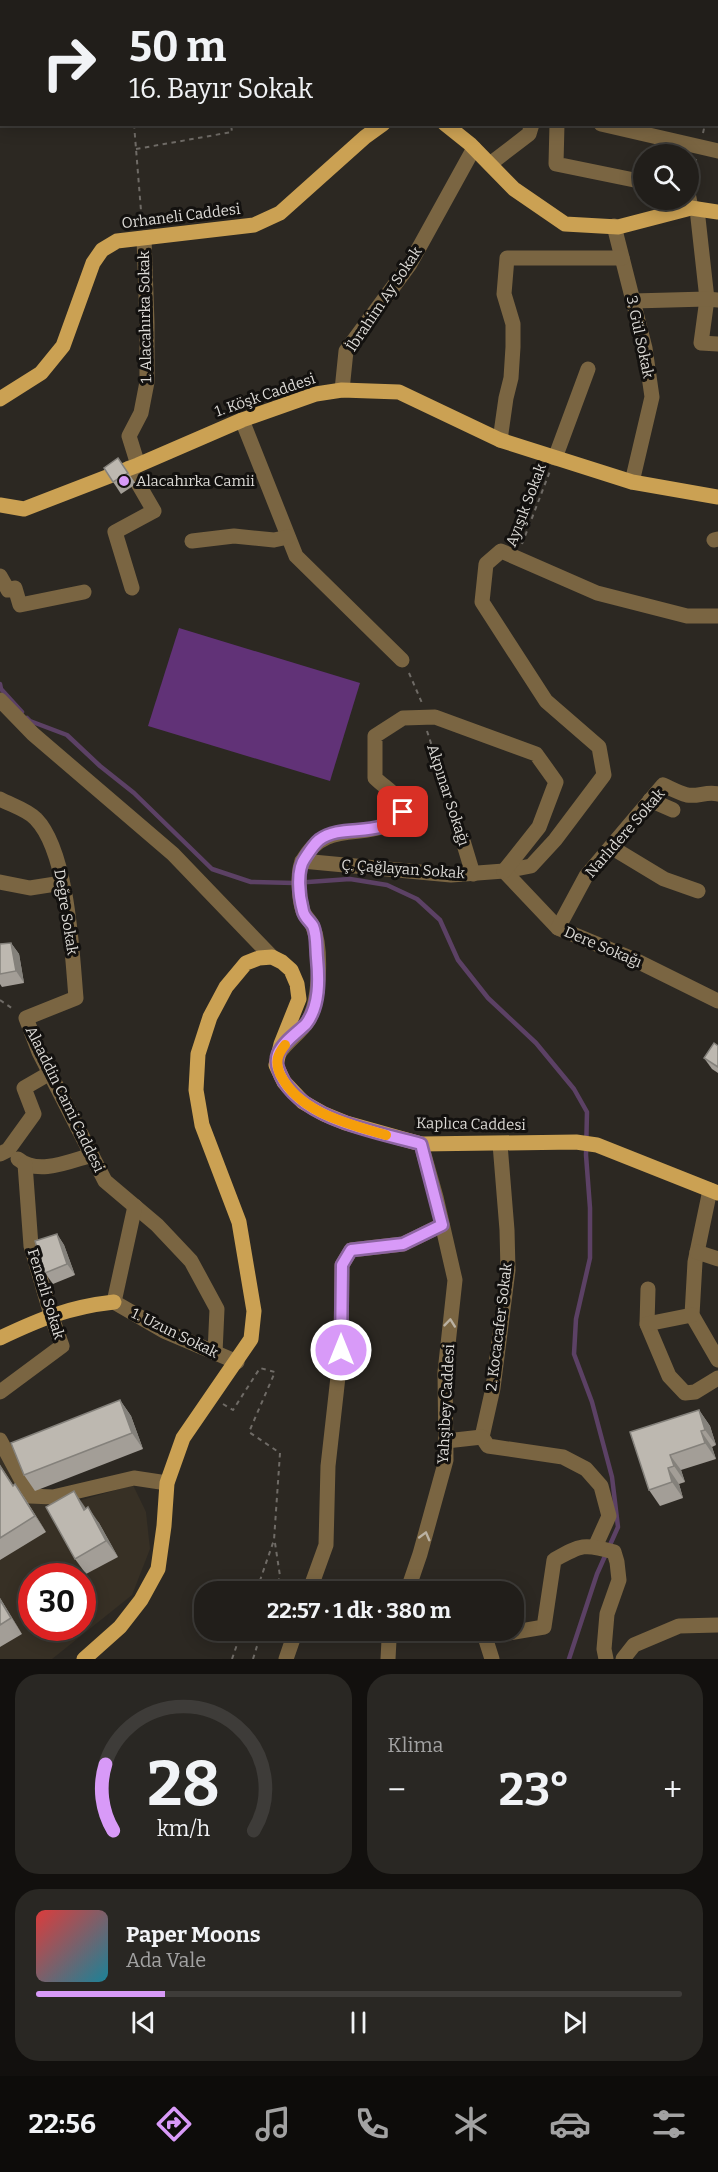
<!DOCTYPE html>
<html lang="tr">
<head>
<meta charset="utf-8">
<style>
  body { margin:0; font-family:Bitter,serif; background:#292723; color:#f1f3f6; height:100vh; display:flex; flex-direction:column; font-size:22px; white-space:nowrap }
  * { box-sizing:border-box; margin:0 }
  p { font-size:20px; color:#a2a2a2 }
  .icon { flex:none; width:33px; height:33px; fill:none; stroke:currentColor; stroke-width:2; stroke-linecap:round; stroke-linejoin:round }
  .map { position:relative; height:1659px; overflow:hidden }
  .panel { display:flex; flex-direction:column; gap:15px; padding:15px; background:#12100e; flex:1 }
  .panel>* { flex:none }
  .banner { position:absolute; left:0px; top:0px; width:718px; height:126px; box-shadow:0 3px 15px #0003,0 0 0 2px #3e3c39; background:#211e1a; color:#f1f3f6; overflow:hidden }
  .fabs { position:absolute; left:633px; top:144px; display:grid; gap:12px }
  .fabs a { display:grid; place-items:center; width:66px; height:66px; border-radius:50%; background:#211e1a; box-shadow:0 3px 15px #0003,0 0 0 2px #3e3c39; font-size:30px }
  .speed { position:absolute; left:18px; top:1563px; display:flex; gap:12px; font-size:30px; font-weight:700; text-align:center }
  .speed>* { display:grid; place-content:center; width:78px; height:78px; border-radius:50%; background:#211e1a; box-shadow:0 3px 15px #0003,0 0 0 2px #3e3c39; line-height:1 }
  .speed .limit { border:9px solid #d22; background:#fff; color:#111 }
  .pin { position:absolute; display:grid; place-items:center; width:51px; height:51px; color:#fff; margin:-26px; border-radius:12px; box-shadow:0 3px 9px #0006 }
  .me { position:absolute; width:66px; margin:-33px; rotate:0deg; stroke-linejoin:round; filter:drop-shadow(0 0 4px #0008) }
  .turn { display:flex; align-items:center; gap:21px; height:126px; padding:0 30px; font-size:27px }
  .turn .icon { width:78px; height:78px; stroke-width:2.5 }
  .turn b { display:block; font-size:42px; line-height:51px }
  .big { font-size:45px; font-weight:700; line-height:1.1 }
  .panel .widget { flex:1; display:flex; flex-direction:column; justify-content:center; gap:9px; min-width:0; padding:0 21px; border-radius:24px; background:#292723 }
  .panel .dial { align-items:center; gap:0 }
  .dial svg { height:156px; overflow:visible; fill:none; stroke:#3e3c39; stroke-width:7; stroke-linecap:round; text-anchor:middle }
  .dial text { fill:#f1f3f6; stroke:none }
  .song { display:flex; align-items:center; gap:18px }
  .cover { width:72px; height:72px; border-radius:9px; background:linear-gradient(135deg,hsl(0 70% 55%),hsl(190 70% 35%)) }
  .played { height:6px; border-radius:3px; background:linear-gradient(90deg,#d89af8 20%,#3e3c39 20%) }
  .keys { display:flex; justify-content:space-around; direction:ltr }
  .heat { display:flex; justify-content:space-between; align-items:center; font-size:33px; direction:ltr }
  .panel .tiles { flex:1; display:grid; gap:15px; grid-template-columns:1fr 1fr }
  .widget:last-child { grid-column:span 2 }
  .trip { position:absolute; left:194px; top:1581px; width:330px; height:60px; border-radius:24px; background:#211e1a; box-shadow:0 3px 15px #0003,0 0 0 2px #3e3c39; font-weight:700; line-height:60px; text-align:center }
  .dock { display:flex; height:96px; justify-content:space-around; align-items:center; background:#0d0c0a; color:#a2a2a2 }
  .dock .icon { width:42px; height:42px }
  .dock .active { color:#d89af8 }
  .dock b { font-size:27px; color:#f1f3f6 }
  .map>svg:first-child { display:block }
  .built { fill:#373025; fill-rule:evenodd }
  .garden { fill:#613277 }
  .lines { fill:none; stroke-linecap:round; stroke-linejoin:round }
  .stream { stroke:#5c4165; stroke-width:4.5 }
  .path { stroke:#6f6b66; stroke-width:2; stroke-dasharray:4.5 4.5; stroke-linecap:butt }
  .minor { stroke:#7a6542; stroke-width:15 }
  .major { stroke:#cba153; stroke-width:15 }
  .wall { fill:#a39e97 }
  .shaded-wall { fill:#84817b }
  .building { fill:#bdb8b0; stroke:#84817b; stroke-width:1.5 }
  .oneway { stroke:#bab1a2 }
  .route-casing { stroke:#8c64a1; stroke-width:15 }
  .route { stroke:#d89af8; stroke-width:10 }
  .slow { stroke:#f59e0b; stroke-width:10 }
  .poi-dot { fill:#d89af8; stroke:#13110f; stroke-width:2 }
  .labels { text-anchor:middle; dominant-baseline:central; stroke-width:6; stroke-linejoin:round; paint-order:stroke }
  .street-label { font-size:15px; fill:#dcdad6; stroke:#13110f }
  .poi-label { font-size:15px; fill:#dcdad6; stroke:#13110f; text-anchor:start }
</style>
</head>
<body>
<div class="map">
<svg width="718" height="1659" viewBox="0 0 718 1659">
  <rect width="100%" height="100%" fill="#2c2822"/>
  <!-- built -->
  <path class="built" d="M 0,1455 L 51,1509 L 133,1485 L 146,1512 L 150,1549 L 132,1595 L 52,1659 L 0,1659 ZM 32,1576 L 82,1576 L 82,1628 L 32,1628 Z"/>
  <!-- garden -->
  <path class="garden" d="M 179,628 L 360,683 L 330,781 L 148,726 Z"/>
  <g class="lines">
    <!-- stream -->
    <g class="stream">
      <path d="M 384,0 L 384,2"/>
      <path d="M 0,684 L 1,689 L 22,712"/>
      <path d="M 27,718 L 30,721 L 67,735 L 100,766 L 134,793 L 212,869 L 251,882 L 294,883 L 350,879 L 387,885 L 417,899 L 440,920 L 458,960 L 488,998 L 536,1043 L 574,1089 L 587,1112 L 586,1155 L 590,1208 L 590,1258 L 576,1319 L 574,1354 L 592,1402 L 612,1477 L 618,1527 L 597,1574 L 569,1659"/>
    </g>
    <!-- path -->
    <g class="path">
      <path d="M 28,2 L 30,0"/>
      <path d="M 0,13 L 2,13"/>
      <path d="M 0,90 L 2,91"/>
      <path d="M 134,124 L 142,223"/>
      <path d="M 703,133 L 705,124"/>
      <path d="M 136,149 L 232,132 L 231,124"/>
      <path d="M 691,180 L 696,159"/>
      <path d="M 522,544 L 550,471"/>
      <path d="M 409,673 L 422,703"/>
      <path d="M 427,731 L 459,829"/>
      <path d="M 0,1000 L 13,1009"/>
      <path d="M 223,1404 L 233,1410 L 260,1368 L 275,1372 L 249,1432 L 280,1453 L 274,1540 L 256,1592"/>
      <path d="M 275,1543 L 280,1576 L 275,1592"/>
      <path d="M 232,1659 L 242,1630"/>
      <path d="M 253,1659 L 262,1630"/>
    </g>
    <!-- minor -->
    <g class="minor">
      <path d="M 539,0 L 540,2"/>
      <path d="M 717,47 L 718,47"/>
      <path d="M 717,93 L 718,94"/>
      <path d="M 557,124 L 556,164 L 644,182"/>
      <path d="M 601,124 L 718,151"/>
      <path d="M 490,164 L 529,134 L 532,124"/>
      <path d="M 688,193 L 691,208"/>
      <path d="M 697,209 L 707,299 L 701,343 L 718,344"/>
      <path d="M 614,226 L 645,348 L 652,397 L 632,482"/>
      <path d="M 633,301 L 707,299 L 718,300"/>
      <path d="M 342,390 L 346,351 L 410,264 L 474,148"/>
      <path d="M 242,420 L 296,556 L 402,660"/>
      <path d="M 500,440 L 506,398 L 511,378 L 513,347 L 513,324 L 504,294 L 507,258 L 622,258"/>
      <path d="M 555,458 L 588,369"/>
      <path d="M 138,465 L 129,436 L 141,413 L 147,382 L 147,323 L 144,238"/>
      <path d="M 129,468 L 154,511 L 115,532 L 132,588"/>
      <path d="M 714,540 L 718,539"/>
      <path d="M 192,541 L 234,536 L 274,540 L 288,537"/>
      <path d="M 0,576 L 8,590 L 15,588 L 20,605 L 84,592"/>
      <path d="M 0,700 L 33,734 L 173,854 L 272,957"/>
      <path d="M 0,799 C 11,805 28,810 36,819 C 68,852 72,952 76,998 L 26,1018 L 39,1052 L 105,1181 L 157,1225 L 191,1261 L 217,1309 L 215,1353"/>
      <path d="M 650,800 L 673,810"/>
      <path d="M 463,841 L 473,874"/>
      <path d="M 611,847 L 664,879 L 698,891"/>
      <path d="M 302,861 L 451,875 L 504,871 L 531,866 L 555,840 L 604,775 L 599,747 L 546,701 L 482,602 L 486,564 L 501,551 L 597,593 L 687,616 L 718,616"/>
      <path d="M 504,871 L 558,928 L 635,960 L 718,1001"/>
      <path d="M 0,882 L 30,888 L 62,883"/>
      <path d="M 558,928 L 586,876 L 663,785 C 670,788 679,793 687,795 C 698,797 707,791 718,794"/>
      <path d="M 280,1052 C 288,1041 301,1032 308,1021 C 320,1001 322,948 313,927 C 311,921 305,917 303,911 C 299,900 297,872 302,862 C 327,813 377,847 403,812 C 402,796 386,789 375,778 L 375,736 L 403,718 L 435,717 L 536,754 L 556,782 L 539,827 L 504,871"/>
      <path d="M 0,1154 L 8,1150 L 34,1114 L 24,1088 L 50,1073"/>
      <path d="M 18,1159 C 38,1176 70,1161 92,1155"/>
      <path d="M 710,1190 L 695,1262 L 692,1315 L 718,1360"/>
      <path d="M 135,1206 L 114,1302 L 164,1331 L 237,1362"/>
      <path d="M 697,1252 L 718,1259"/>
      <path d="M 648,1289 L 647,1324 L 669,1376 L 685,1393 L 695,1392 L 718,1378"/>
      <path d="M 647,1324 L 692,1315"/>
      <path d="M 0,1392 L 62,1346 L 51,1315 L 31,1246 L 25,1164"/>
      <path d="M 482,1437 L 493,1388 L 508,1270 L 507,1230 L 500,1144"/>
      <path d="M 482,1437 L 488,1446 L 563,1457 L 586,1469 L 601,1486 L 609,1516 L 595,1547"/>
      <path d="M 0,1440 L 30,1496 L 53,1497 L 134,1478 L 167,1483"/>
      <path d="M 446,1441 L 482,1437"/>
      <path d="M 309,1592 L 326,1545 L 328,1466 L 341,1350 L 342,1265 L 351,1250 L 403,1244 L 442,1225"/>
      <path d="M 407,1592 L 420,1554 L 446,1460 L 445,1372 L 455,1280 L 436,1197 L 421,1144"/>
      <path d="M 286,1659 L 296,1630"/>
      <path d="M 388,1659 L 389,1640 L 393,1630"/>
      <path d="M 492,1659 L 485,1637 L 544,1627 L 554,1560 C 581,1545 584,1543 614,1552 L 617,1562 L 619,1580 L 607,1614 L 604,1649 L 606,1659"/>
      <path d="M 623,1659 L 634,1645 L 679,1626 L 718,1625"/>
    </g>
    <!-- major -->
    <g class="major">
      <path d="M 445,124 L 470,144 L 514,189 L 565,224 L 618,227 L 691,208 L 718,212"/>
      <path d="M 0,399 L 41,373 L 63,346 L 93,263 L 102,250 L 117,241 L 254,225 L 280,213 L 365,137 L 383,124"/>
      <path d="M 0,505 L 24,509 L 138,465 L 242,420 L 316,394 L 342,390 L 399,392 L 500,440 L 632,482 L 718,497"/>
      <path d="M 0,1338 C 40,1319 69,1307 114,1302"/>
      <path d="M 84,1659 L 120,1627 L 141,1600 L 158,1569 L 164,1526 L 167,1483 L 183,1438 L 251,1339 L 254,1311 L 239,1222 L 202,1125 L 196,1090 L 198,1054 L 210,1017 L 226,987 L 246,963 L 259,958 L 272,957 L 282,962 L 291,970 L 297,984 L 299,999 L 281,1044 L 276,1065 L 284,1082 L 303,1102 L 324,1114 L 346,1123 L 421,1144 L 576,1142 L 597,1145 L 718,1193"/>
    </g>
  </g>
  <!-- wall -->
  <g class="wall">
    <path d="M 118,458 L 136,484 L 121,494 L 104,468 Z"/>
    <path d="M 11,943 L 19,954 L 24,983 L 2,987 L 0,984 L 0,944 Z"/>
    <path d="M 718,1046 L 718,1073 L 712,1069 L 704,1058 Z"/>
    <path d="M 57,1234 L 64,1245 L 75,1275 L 53,1284 L 45,1273 Z"/>
    <path d="M 120,1400 L 131,1416 L 143,1449 L 35,1491 L 24,1475 Z"/>
    <path d="M 699,1410 L 710,1426 L 716,1445 L 712,1447 L 716,1459 L 681,1470 L 685,1482 L 679,1484 L 683,1498 L 660,1506 L 649,1490 Z"/>
    <path d="M 0,1465 L 13,1485 L 15,1484 L 26,1500 L 46,1532 L 0,1560 Z"/>
    <path d="M 86,1509 L 99,1523 L 118,1557 L 86,1574 L 75,1559 Z"/>
    <path d="M 0,1598 L 22,1634 L 0,1647 Z"/>
  </g>
  <!-- shaded-wall -->
  <g class="shaded-wall">
    <path d="M 11,943 L 19,954 L 24,983 L 16,971 Z"/>
    <path d="M 57,1234 L 64,1245 L 75,1275 L 67,1264 Z"/>
    <path d="M 120,1400 L 131,1416 L 143,1449 L 132,1433 Z"/>
    <path d="M 699,1410 L 710,1426 L 716,1445 L 705,1430 Z"/>
    <path d="M 701,1431 L 712,1447 L 716,1459 L 705,1443 Z"/>
    <path d="M 670,1455 L 681,1470 L 685,1482 L 674,1466 Z"/>
    <path d="M 668,1468 L 679,1484 L 683,1498 L 672,1482 Z"/>
    <path d="M 15,1484 L 26,1500 L 46,1532 L 35,1516 Z"/>
    <path d="M 74,1491 L 85,1507 L 95,1525 L 84,1510 Z"/>
    <path d="M 88,1507 L 99,1523 L 118,1557 L 106,1541 Z"/>
    <path d="M 0,1598 L 22,1634 L 0,1600 Z"/>
  </g>
  <!-- building -->
  <g class="building">
    <path d="M 118,458 L 128,473 L 113,482 L 104,468 Z"/>
    <path d="M 11,943 L 16,971 L 0,974 L 0,944 Z"/>
    <path d="M 714,1043 L 718,1046 L 718,1067 L 704,1058 Z"/>
    <path d="M 57,1234 L 67,1264 L 45,1273 L 35,1241 Z"/>
    <path d="M 120,1400 L 132,1433 L 24,1475 L 11,1443 Z"/>
    <path d="M 699,1410 L 705,1430 L 701,1431 L 705,1443 L 670,1455 L 674,1466 L 668,1468 L 672,1482 L 649,1490 L 630,1432 Z"/>
    <path d="M 0,1466 L 13,1486 L 15,1484 L 35,1516 L 0,1538 Z"/>
    <path d="M 74,1491 L 84,1510 L 88,1507 L 106,1541 L 75,1559 L 46,1507 Z"/>
    <path d="M 0,1600 L 11,1618 L 0,1625 Z"/>
  </g>
  <!-- one-way arrows -->
  <defs><path id="oneway-chevron" d="M-2-3.5L2.5 0L-2 3.5" fill="none" stroke-width="1.6" stroke-linecap="round" stroke-linejoin="round" transform="scale(1.5)"/></defs>
  <g class="oneway">
    <use href="#oneway-chevron" transform="translate(450 1323) rotate(-84)"/>
    <use href="#oneway-chevron" transform="translate(425 1536) rotate(-75)"/>
  </g>
  <g class="lines">
    <!-- route casing -->
    <g class="route-casing">
      <path id="route" d="M 341,1350 L 342,1265 L 351,1250 L 403,1244 L 442,1225 L 421,1144 C 378,1132 302,1120 281,1076 C 278,1069 275,1062 278,1054 C 283,1042 297,1033 306,1024 C 320,1006 319,979 317,958 C 316,948 317,935 313,926 C 310,921 304,917 303,911 C 299,896 296,870 305,858 C 309,852 314,844 319,840 C 343,822 381,840 403,812"/>
    </g>
    <!-- route -->
    <use href="#route" class="route"/>
    <!-- slow -->
    <path class="slow" d="M 285,1045 C 277,1055 275,1062 280,1074 C 299,1113 349,1124 386,1135"/>
  </g>
  <!-- markers -->
  <circle class="poi-dot" cx="124" cy="481" r="6"/>
  <g class="labels">
    <!-- street labels -->
    <g class="street-label">
      <text transform="translate(181 216) rotate(-7)">Orhaneli Caddesi</text>
      <text transform="translate(384 299) rotate(-56)">İbrahim Ay Sokak</text>
      <text transform="translate(145 317) rotate(-91)">1. Alacahırka Sokak</text>
      <text transform="translate(640 337) rotate(78)">3. Gül Sokak</text>
      <text transform="translate(265 395) rotate(-19)">1. Köşk Caddesi</text>
      <text transform="translate(526 505) rotate(-69)">Ayışık Sokak</text>
      <text transform="translate(448 795) rotate(72)">Akpınar Sokağı</text>
      <text transform="translate(625 833) rotate(-49)">Narlıdere Sokak</text>
      <text transform="translate(403 869) rotate(4)">Ç. Çağlayan Sokak</text>
      <text transform="translate(66 912) rotate(81)">Değre Sokak</text>
      <text transform="translate(603 947) rotate(23)">Dere Sokağı</text>
      <text transform="translate(65 1099) rotate(64)">Alaaddin Cami Caddesi</text>
      <text transform="translate(471 1124) rotate(1)">Kaplıca Caddesi</text>
      <text transform="translate(46 1294) rotate(73)">Fenerli Sokak</text>
      <text transform="translate(499 1327) rotate(-83)">2. Kocacafer Sokak</text>
      <text transform="translate(175 1333) rotate(26)">1. Uzun Sokak</text>
      <text transform="translate(446 1404) rotate(-87)">Yahşibey Caddesi</text>
    </g>
    <!-- poi labels -->
    <g class="poi-label">
      <text x="136" y="481">Alacahırka Camii</text>
    </g>
  </g>
</svg>
<div class="fabs">
<a><svg class="icon" aria-label="search" viewBox="0 0 24 24"><circle cx="10" cy="10" r="6"/><path d="M15 15l6 6"/></svg></a>
</div>
<div class="speed"><div class="limit">30</div></div>
<div class="pin" style="left:403px;top:812px;background:#d93025"><svg class="icon" aria-label="arrive" viewBox="0 0 24 24"><path d="M6 21V4h12l-3 4 3 4H6"/></svg></div>
<svg class="me" style="left:341px;top:1350px" viewBox="-20 -20 40 40"><circle r="17" fill="#d89af8" stroke="#fff" stroke-width="3"/><path d="M0-11L8 9 0 5-8 9z" fill="#fff"/></svg>
<div class="trip">22:57 · 1 dk · 380 m</div>
<div class="banner">
<div class="turn"><svg class="icon" aria-label="right" viewBox="0 0 24 24"><path d="M7 20v-9h11M14 6l5 5-5 5"/></svg><div><b>50 m</b>16. Bayır Sokak</div></div>
</div>
</div>
<section class="panel">
<div class="tiles">
<div class="widget dial"><svg viewBox="0 0 100 80">
<path d="M14 69A42 42 0 1 1 86 69"/>
<path d="M14 69A42 42 0 0 1 10 35" stroke="#d89af8"/>
<text x="50" y="56" font-size="32" font-weight="700">28</text>
<text x="50" y="72" font-size="11">km/h</text>
</svg></div>
<div class="widget"><p>Klima</p>
<div class="heat"><a>−</a><b class="big">23°</b><a>+</a></div>
</div>
<div class="widget">
<div class="song"><i class="cover"></i><div><b>Paper Moons</b><p>Ada Vale</p></div></div>
<div class="played"></div>
<div class="keys"><svg class="icon" aria-label="previous" viewBox="0 0 24 24"><path d="M18 5L8 12l10 7zM5 5v14"/></svg><svg class="icon" aria-label="pause" viewBox="0 0 24 24"><path d="M8 5v14M16 5v14"/></svg><svg class="icon" aria-label="next" viewBox="0 0 24 24"><path d="M6 5l10 7-10 7zM19 5v14"/></svg></div>
</div>
</div>
</section>
<nav class="dock">
<b>22:56</b>
<svg class="icon active" aria-label="directions" viewBox="0 0 24 24"><path d="M12 3l9 9-9 9-9-9zM9 14v-3h6M13 9l2 2-2 2"/></svg>
<svg class="icon" aria-label="music" viewBox="0 0 24 24"><path d="M9 18V5l10-2v13"/><circle cx="6" cy="18" r="3"/><circle cx="16" cy="16" r="3"/></svg>
<svg class="icon" aria-label="phone" viewBox="0 0 24 24"><path d="M5 4h4l2 5-3 2q2 4 5 5l2-3 5 2v4C11 20 4 13 5 4z"/></svg>
<svg class="icon" aria-label="climate" viewBox="0 0 24 24"><path d="M12 3v18M4 7l16 10M4 17L20 7"/></svg>
<svg class="icon" aria-label="car" viewBox="0 0 24 24"><path d="M5 17H2v-5l4-1 3-4h7l3 4 3 1v5h-3M9 17h6M6 11h13"/><circle cx="7" cy="17" r="2"/><circle cx="17" cy="17" r="2"/></svg>
<svg class="icon" aria-label="filters" viewBox="0 0 24 24"><path d="M4 7h16M4 17h16"/><circle cx="9" cy="7" r="2"/><circle cx="15" cy="17" r="2"/></svg>
</nav>
</body>
</html>
